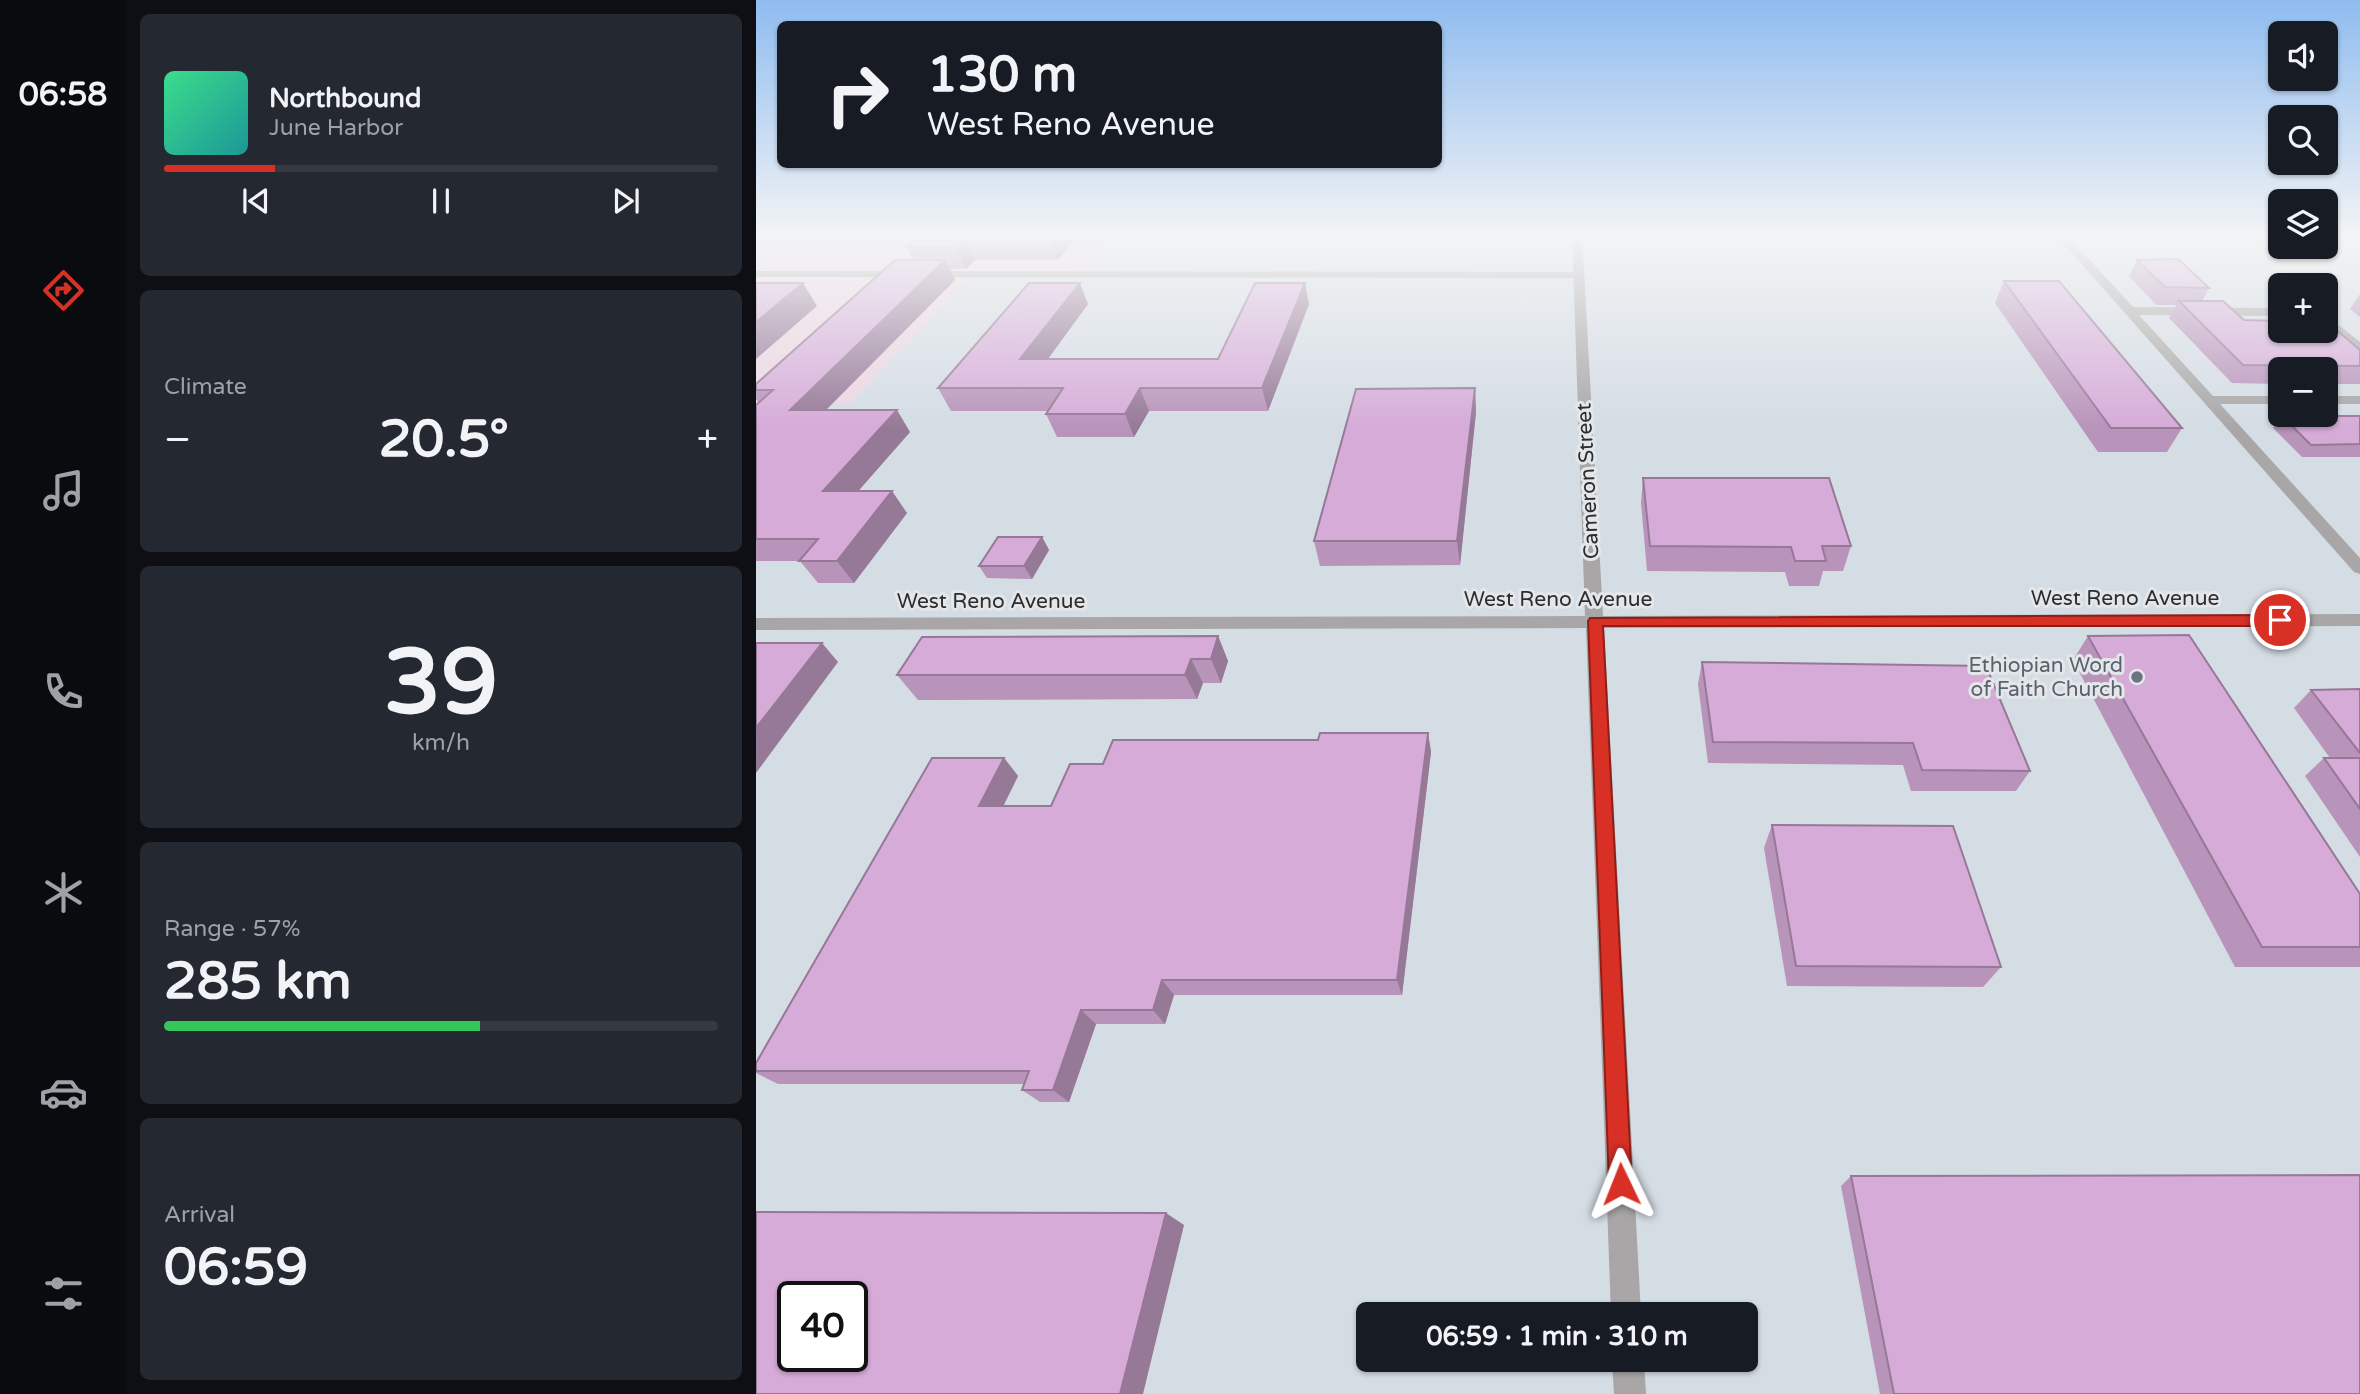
<!DOCTYPE html>
<html lang="en">
<head>
<meta charset="utf-8">
<style>
  body { margin:0; font-family:"Varela Round",sans-serif; background:#242831; color:#f1f3f6; height:100vh; display:flex; flex-direction:column; font-size:26px; white-space:nowrap }
  * { box-sizing:border-box; margin:0 }
  p { font-size:23px; color:#9ea1a6 }
  .icon { flex:none; width:38px; height:38px; fill:none; stroke:currentColor; stroke-width:2; stroke-linecap:round; stroke-linejoin:round }
  .map { position:relative; flex:1; overflow:hidden }
  .details { display:flex; flex-direction:column; gap:14px; padding:14px; background:#0d0f14; width:630px }
  .details>* { flex:none }
  .banner { position:absolute; left:21px; top:21px; width:665px; height:147px; border-radius:10px; box-shadow:0 2px 5px #0004; background:#171b24; color:#f1f3f6; overflow:hidden }
  .controls { position:absolute; left:1512px; top:21px; display:grid; gap:14px }
  .controls a { display:grid; place-items:center; width:70px; height:70px; border-radius:10px; background:#171b24; box-shadow:0 2px 5px #0004; font-size:35px }
  .speed { position:absolute; left:21px; top:1281px; display:flex; gap:14px; font-size:35px; font-weight:700; text-align:center }
  .speed>* { display:grid; place-content:center; width:91px; height:91px; border-radius:50%; background:#171b24; box-shadow:0 2px 5px #0004; line-height:1 }
  .speed .limit { border:4px solid #111; border-radius:10px; background:#fff; color:#111 }
  .pin { position:absolute; display:grid; place-items:center; width:60px; height:60px; color:#fff; margin:-30px; border:4px solid #fff; border-radius:50%; box-shadow:0 2px 7px #0007 }
  .me { position:absolute; width:77px; margin:-38px; rotate:358deg; stroke-linejoin:round; filter:drop-shadow(0 0 5px #0008) }
  .turn { display:flex; align-items:center; gap:24px; height:147px; padding:0 35px; font-size:32px }
  .turn .icon { width:91px; height:91px; stroke-width:2.5 }
  .turn b { display:block; font-size:49px; line-height:60px }
  .big { font-size:52px; font-weight:800; line-height:1.1 }
  .details .tile { flex:1; display:flex; flex-direction:column; justify-content:center; gap:10px; min-width:0; padding:0 24px; border-radius:10px; background:#242831 }
  .details .dial { align-items:center; gap:0 }
  .dial b { font-size:91px; line-height:1 }
  .song { display:flex; align-items:center; gap:21px }
  .cover { width:84px; height:84px; border-radius:10px; background:linear-gradient(135deg,hsl(150 70% 55%),hsl(180 70% 35%)) }
  .played { height:7px; border-radius:4px; background:linear-gradient(90deg,#d93025 20%,#363941 20%) }
  .keys { display:flex; justify-content:space-around; direction:ltr }
  .heat { display:flex; justify-content:space-between; align-items:center; font-size:38px; direction:ltr }
  .charge { height:10px; border-radius:5px; background:linear-gradient(90deg,#34c759 57%,#363941 0) }
  .trip { position:absolute; left:600px; top:1302px; width:402px; height:70px; border-radius:10px; background:#171b24; box-shadow:0 2px 5px #0004; font-weight:800; line-height:70px; text-align:center }
  main { display:flex; flex:1; min-height:0 }
  .menu { display:flex; flex-direction:column; width:126px; justify-content:space-around; align-items:center; background:#090b0e; color:#9ea1a6 }
  .menu .icon { width:49px; height:49px }
  .menu .selected { color:#d93025 }
  .menu b { font-size:32px; color:#f1f3f6 }
  .map>svg:first-child { display:block }
  .commercial { fill:#ecd5e1 }
  .built { fill:#d4dce4; fill-rule:evenodd }
  .lines { fill:none; stroke-linecap:round; stroke-linejoin:round }
  .minor { fill:#a8a6a7; fill-rule:evenodd }
  .tertiary { fill:#a8a6a7; fill-rule:evenodd }
  .primary { fill:#747172; fill-rule:evenodd }
  .wall { fill:#b893ba }
  .shaded-wall { fill:#967897 }
  .building { fill:#d6abd8; stroke:#967897; stroke-width:2; fill-rule:evenodd }
  .route { fill:#d93025; stroke:#8d1f18; stroke-width:2 }
  .worship-dot { fill:#6b7280; stroke:#e4e7e9; stroke-width:2.5 }
  .labels { text-anchor:middle; dominant-baseline:central; stroke-width:6; stroke-linejoin:round; paint-order:stroke }
  .street-label { font-size:21px; fill:#2d2d2e; stroke:#e4e7e9 }
  .worship-label { font-size:21px; fill:#5b616d; stroke:#e4e7e9; text-anchor:end }
</style>
</head>
<body>
<main>
<nav class="menu">
<b>06:58</b>
<svg class="icon selected" aria-label="directions" viewBox="0 0 24 24"><path d="M12 3l9 9-9 9-9-9zM9 14v-3h6M13 9l2 2-2 2"/></svg>
<svg class="icon" aria-label="music" viewBox="0 0 24 24"><path d="M9 18V5l10-2v13"/><circle cx="6" cy="18" r="3"/><circle cx="16" cy="16" r="3"/></svg>
<svg class="icon" aria-label="phone" viewBox="0 0 24 24"><path d="M5 4h4l2 5-3 2q2 4 5 5l2-3 5 2v4C11 20 4 13 5 4z"/></svg>
<svg class="icon" aria-label="climate" viewBox="0 0 24 24"><path d="M12 3v18M4 7l16 10M4 17L20 7"/></svg>
<svg class="icon" aria-label="car" viewBox="0 0 24 24"><path d="M5 17H2v-5l4-1 3-4h7l3 4 3 1v5h-3M9 17h6M6 11h13"/><circle cx="7" cy="17" r="2"/><circle cx="17" cy="17" r="2"/></svg>
<svg class="icon" aria-label="filters" viewBox="0 0 24 24"><path d="M4 7h16M4 17h16"/><circle cx="9" cy="7" r="2"/><circle cx="15" cy="17" r="2"/></svg>
</nav>
<section class="details">
<div class="tile">
<div class="song"><i class="cover"></i><div><b>Northbound</b><p>June Harbor</p></div></div>
<div class="played"></div>
<div class="keys"><svg class="icon" aria-label="previous" viewBox="0 0 24 24"><path d="M18 5L8 12l10 7zM5 5v14"/></svg><svg class="icon" aria-label="pause" viewBox="0 0 24 24"><path d="M8 5v14M16 5v14"/></svg><svg class="icon" aria-label="next" viewBox="0 0 24 24"><path d="M6 5l10 7-10 7zM19 5v14"/></svg></div>
</div>
<div class="tile"><p>Climate</p>
<div class="heat"><a>−</a><b class="big">20.5°</b><a>+</a></div>
</div>
<div class="tile dial"><b>39</b><p>km/h</p></div>
<div class="tile"><p>Range · 57%</p><b class="big">285 km</b><div class="charge"></div></div>
<div class="tile"><p>Arrival</p><b class="big">06:59</b></div>
</section>
<div class="map">
<svg width="1604" height="1394" viewBox="0 0 1604 1394">
  <rect width="100%" height="100%" fill="#e4e7e9"/>
  <!-- commercial -->
  <path class="commercial" d="M 0,234 L 357,234 L 327,275 L 216,275 L 94,403 L 0,403 Z"/>
  <!-- built -->
  <path class="built" d="M 357,234 L 1524,234 L 1524,247 L 1570,247 L 1570,234 L 1604,234 L 1604,1394 L 0,1394 L 0,405 L 94,403 L 216,275 L 326,275 ZM 1524,285 L 1570,285 L 1570,331 L 1524,331 ZM 1524,369 L 1570,369 L 1570,415 L 1524,415 ZM 37,1297 L 96,1297 L 96,1356 L 37,1356 ZM 612,1314 L 990,1314 L 990,1360 L 612,1360 Z"/>
  <g class="lines">
    <!-- minor -->
    <g class="minor">
      <path d="M 1299,234 L 1310,234 L 1377,307 L 1524,308 L 1524,316 L 1383,315 L 1457,396 L 1524,396 L 1524,404 L 1464,404 L 1604,558 L 1604,574 L 1598,572 Z"/>
      <path d="M 0,271 L 823,272 L 829,275 L 823,278 L 0,277 Z"/>
      <path d="M 1570,315 L 1604,342 L 1604,352 L 1570,325 Z"/>
      <rect x="1570" y="396" width="34" height="8"/>
    </g>
    <!-- tertiary -->
    <g class="tertiary">
      <path d="M 816,234 L 826,234 L 847,616 L 1604,614 L 1604,626 L 848,628 L 885,1314 L 855,1314 L 830,628 L 0,630 L 0,618 L 829,616 Z"/>
      <path d="M 856,1360 L 888,1360 L 890,1394 L 858,1394 Z"/>
    </g>
    <!-- primary -->
    <path class="primary" d="M 2,234 L 14,234 L 0,244 Z"/>
  </g>
  <!-- wall -->
  <g class="wall">
    <path d="M 164,234 L 324,234 L 302,260 L 219,260 L 210,269 L 194,269 L 199,280 L 70,410 L 154,432 L 102,491 L 151,513 L 98,583 L 62,583 L 44,561 L 0,561 L 0,405 L 3,403 L 0,399 L 0,384 L 158,260 L 150,247 Z"/>
    <path d="M 1115,234 L 1239,234 L 1238,238 L 1116,236 Z"/>
    <path d="M 1381,260 L 1453,288 L 1446,301 L 1488,320 L 1604,350 L 1604,384 L 1570,384 L 1570,369 L 1524,369 L 1524,384 L 1476,383 L 1413,318 L 1420,305 L 1400,305 L 1373,276 Z"/>
    <path d="M 1248,281 L 1426,428 L 1411,452 L 1342,452 L 1239,303 Z"/>
    <path d="M 1604,294 L 1604,317 L 1594,309 Z"/>
    <path d="M 332,304 L 292,359 L 462,359 L 553,304 L 512,411 L 393,411 L 378,437 L 301,437 L 290,414 L 292,411 L 195,411 L 182,388 Z"/>
    <path d="M 719,388 L 720,412 L 704,565 L 564,566 L 558,541 Z"/>
    <path d="M 1526,416 L 1604,416 L 1604,457 L 1546,457 L 1517,428 Z"/>
    <path d="M 887,478 L 1095,546 L 1087,571 L 1067,571 L 1063,586 L 1033,586 L 1029,572 L 891,571 L 885,503 Z"/>
    <path d="M 286,537 L 293,550 L 276,579 L 231,578 L 223,566 Z"/>
    <path d="M 462,636 L 472,661 L 465,683 L 447,683 L 441,699 L 162,700 L 141,675 Z"/>
    <path d="M 1332,636 L 1604,894 L 1604,967 L 1479,967 L 1317,660 Z"/>
    <path d="M 946,662 L 1274,771 L 1260,791 L 1155,791 L 1147,765 L 952,763 L 942,684 Z"/>
    <path d="M 1604,689 L 1604,857 L 1549,776 L 1568,758 L 1574,758 L 1538,708 L 1555,690 Z"/>
    <path d="M 672,733 L 675,752 L 646,995 L 418,995 L 409,1024 L 340,1024 L 313,1102 L 284,1102 L 266,1090 L 269,1084 L 22,1084 L 0,1073 L 0,1063 L 248,758 L 262,776 L 247,806 L 295,806 L 347,764 L 562,740 Z"/>
    <path d="M 1016,825 L 1245,967 L 1227,987 L 1031,986 L 1008,848 Z"/>
    <path d="M 1095,1176 L 1604,1394 L 1124,1394 L 1085,1186 Z"/>
  </g>
  <!-- shaded-wall -->
  <g class="shaded-wall">
    <path d="M 297,234 L 324,234 L 302,260 L 293,238 Z"/>
    <path d="M 209,238 L 219,260 L 210,269 L 200,247 Z"/>
    <path d="M 189,260 L 199,280 L 49,431 L 34,410 Z"/>
    <path d="M 47,283 L 61,306 L 0,359 L 0,322 Z"/>
    <path d="M 324,283 L 332,304 L 275,382 L 264,359 Z"/>
    <path d="M 549,283 L 553,304 L 512,411 L 506,388 Z"/>
    <path d="M 384,388 L 393,411 L 378,437 L 369,414 Z"/>
    <path d="M 719,388 L 720,412 L 704,565 L 701,541 Z"/>
    <path d="M 141,410 L 154,432 L 83,513 L 67,491 Z"/>
    <path d="M 136,491 L 151,513 L 98,583 L 81,561 Z"/>
    <path d="M 286,537 L 293,550 L 276,579 L 268,566 Z"/>
    <path d="M 462,636 L 472,661 L 465,683 L 455,659 Z"/>
    <path d="M 66,643 L 82,662 L 0,773 L 0,728 Z"/>
    <path d="M 435,659 L 447,683 L 441,699 L 429,675 Z"/>
    <path d="M 672,733 L 675,752 L 646,995 L 641,980 Z"/>
    <path d="M 248,758 L 262,776 L 239,823 L 223,806 Z"/>
    <path d="M 406,980 L 418,995 L 409,1024 L 397,1010 Z"/>
    <path d="M 325,1010 L 340,1024 L 313,1102 L 297,1090 Z"/>
    <path d="M 410,1213 L 428,1225 L 387,1394 L 364,1394 Z"/>
  </g>
  <!-- building -->
  <g class="building">
    <path d="M 164,234 L 297,234 L 293,238 L 209,238 L 200,247 L 150,247 Z"/>
    <path d="M 1422,259 L 1453,288 L 1409,287 L 1381,260 Z"/>
    <path d="M 139,260 L 189,260 L 34,410 L 141,410 L 67,491 L 136,491 L 81,561 L 43,561 L 62,539 L 0,539 L 0,405 L 17,390 L 0,390 L 0,384 Z"/>
    <path d="M 1248,281 L 1303,281 L 1426,428 L 1355,428 Z"/>
    <path d="M 0,283 L 47,283 L 0,322 Z"/>
    <path d="M 273,283 L 324,283 L 264,359 L 462,359 L 499,283 L 549,283 L 506,388 L 384,388 L 369,414 L 290,414 L 307,388 L 182,388 Z"/>
    <path d="M 1423,301 L 1467,301 L 1488,320 L 1524,321 L 1524,331 L 1570,331 L 1570,321 L 1604,350 L 1604,366 L 1487,365 Z"/>
    <path d="M 719,388 L 701,541 L 558,541 L 600,389 Z"/>
    <path d="M 1526,416 L 1604,416 L 1604,444 L 1555,445 Z"/>
    <path d="M 887,478 L 1073,478 L 1095,546 L 1066,546 L 1070,561 L 1039,561 L 1035,547 L 894,546 Z"/>
    <path d="M 242,537 L 286,537 L 268,566 L 223,566 Z"/>
    <path d="M 1433,635 L 1604,894 L 1604,947 L 1506,947 L 1332,636 Z"/>
    <path d="M 462,636 L 455,659 L 435,659 L 429,675 L 141,675 L 166,637 Z"/>
    <path d="M 0,643 L 66,643 L 0,728 Z"/>
    <path d="M 946,662 L 1230,666 L 1274,771 L 1166,770 L 1157,743 L 957,742 Z"/>
    <path d="M 1604,689 L 1604,753 L 1555,690 Z"/>
    <path d="M 564,733 L 672,733 L 641,980 L 406,980 L 397,1010 L 325,1010 L 297,1090 L 266,1090 L 273,1071 L 0,1071 L 0,1063 L 176,758 L 248,758 L 223,806 L 295,806 L 314,764 L 347,764 L 357,740 L 562,740 Z"/>
    <path d="M 1568,758 L 1604,758 L 1604,809 Z"/>
    <path d="M 1016,825 L 1197,826 L 1245,967 L 1040,966 Z"/>
    <path d="M 1604,1175 L 1604,1394 L 1138,1394 L 1095,1176 Z"/>
    <path d="M 0,1212 L 410,1213 L 364,1394 L 0,1394 ZM 37,1297 L 96,1297 L 96,1356 L 37,1356 Z"/>
  </g>
  <!-- sky -->
  <linearGradient id="sky" x2="0" y2="1"><stop stop-color="#8fbcf0"/><stop offset="0.55" stop-color="#f3f4f5"/><stop offset="1" stop-color="#f3f4f5" stop-opacity="0"/></linearGradient>
  <rect width="1604" height="429" fill="url(#sky)"/>
  <!-- route -->
  <path class="route" d="M 1524,615 L 1532,620 L 1524,626 L 847,626 L 876,1184 L 873,1192 L 865,1196 L 856,1192 L 853,1184 L 832,621 L 834,618 Z"/>
  <!-- markers -->
  <circle class="worship-dot" cx="1381" cy="677" r="7"/>
  <g class="labels">
    <!-- street labels -->
    <g class="street-label">
      <text transform="translate(832 481) rotate(-93)">Cameron Street</text>
      <text x="1369" y="598">West Reno Avenue</text>
      <text x="802" y="599">West Reno Avenue</text>
      <text x="235" y="601">West Reno Avenue</text>
    </g>
    <!-- worship labels -->
    <g class="worship-label">
      <text x="1367" y="665">Ethiopian Word<tspan x="1367" dy="24">of Faith Church</tspan></text>
    </g>
  </g>
</svg>
<div class="controls">
<a><svg class="icon" aria-label="sound" viewBox="0 0 24 24"><path d="M4 9h4l5-4v14l-5-4H4zM17 9q2 3 0 6"/></svg></a>
<a><svg class="icon" aria-label="search" viewBox="0 0 24 24"><circle cx="10" cy="10" r="6"/><path d="M15 15l6 6"/></svg></a>
<a><svg class="icon" aria-label="layers" viewBox="0 0 24 24"><path d="M12 4l9 5-9 5-9-5zM3 14l9 5 9-5"/></svg></a>
<a>+</a>
<a>−</a>
</div>
<div class="speed"><div class="limit">40</div></div>
<div class="pin" style="left:1524px;top:620px;background:#d93025"><svg class="icon" aria-label="arrive" viewBox="0 0 24 24"><path d="M6 21V4h12l-3 4 3 4H6"/></svg></div>
<svg class="me" style="left:865px;top:1184px" viewBox="-20 -20 40 40"><path d="M0-17L14 15 0 8-14 15z" fill="#d93025" stroke="#fff" stroke-width="4"/></svg>
<div class="trip">06:59 · 1 min · 310 m</div>
<div class="banner">
<div class="turn"><svg class="icon" aria-label="right" viewBox="0 0 24 24"><path d="M7 20v-9h11M14 6l5 5-5 5"/></svg><div><b>130 m</b>West Reno Avenue</div></div>
</div>
</div>
</main>
</body>
</html>
